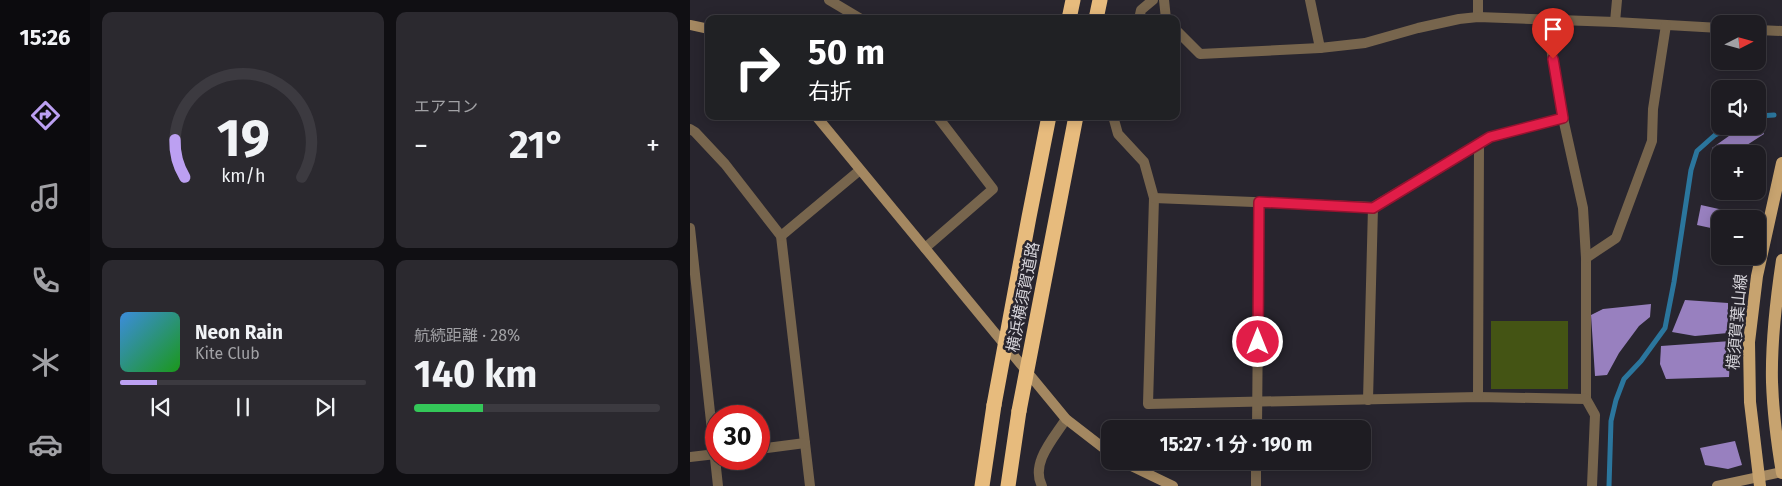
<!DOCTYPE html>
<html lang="ja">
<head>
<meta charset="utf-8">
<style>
  body { margin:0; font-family:"Fira Sans","Noto Sans JP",sans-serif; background:#2b292f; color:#f1f3f6; height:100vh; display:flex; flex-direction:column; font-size:19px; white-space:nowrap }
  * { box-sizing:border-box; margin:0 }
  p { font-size:16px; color:#a1a1a5 }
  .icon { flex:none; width:28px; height:28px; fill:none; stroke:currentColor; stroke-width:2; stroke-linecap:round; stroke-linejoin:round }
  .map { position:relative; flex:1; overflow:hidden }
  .side { display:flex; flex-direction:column; gap:12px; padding:12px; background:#100f13; width:600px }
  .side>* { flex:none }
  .hud { position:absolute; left:15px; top:15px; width:475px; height:105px; border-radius:10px; box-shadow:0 2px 12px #0003,0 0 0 1px #3c3a40; background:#202124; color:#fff; overflow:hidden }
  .needle { width:32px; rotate:84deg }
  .controls { position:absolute; left:1021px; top:15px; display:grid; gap:10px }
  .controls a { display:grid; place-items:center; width:55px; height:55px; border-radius:10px; background:#1e1c22; box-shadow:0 2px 12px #0003,0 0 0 1px #3c3a40; font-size:25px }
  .speed { position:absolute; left:15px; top:405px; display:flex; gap:10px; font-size:25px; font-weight:700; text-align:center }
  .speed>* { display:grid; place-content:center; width:65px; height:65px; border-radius:50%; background:#1e1c22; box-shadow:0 2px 12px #0003,0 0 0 1px #3c3a40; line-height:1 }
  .speed .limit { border:8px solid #d22; background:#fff; color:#111 }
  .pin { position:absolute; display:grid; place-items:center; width:42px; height:42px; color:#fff; margin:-51px -21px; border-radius:50% 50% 50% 0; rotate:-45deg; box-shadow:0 0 5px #0007 }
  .pin .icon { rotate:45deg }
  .me { position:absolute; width:55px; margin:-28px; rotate:0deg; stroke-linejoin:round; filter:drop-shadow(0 0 4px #0008) }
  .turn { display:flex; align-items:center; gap:18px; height:105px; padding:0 20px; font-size:22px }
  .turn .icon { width:65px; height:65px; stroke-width:2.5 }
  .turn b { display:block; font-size:35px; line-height:42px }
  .big { font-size:38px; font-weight:700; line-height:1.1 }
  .side .widget { flex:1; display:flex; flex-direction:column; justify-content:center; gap:8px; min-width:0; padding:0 18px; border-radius:10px; background:#2b292f }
  .side .dial { align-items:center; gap:0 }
  .dial svg { height:130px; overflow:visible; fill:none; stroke:#3c3a40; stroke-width:7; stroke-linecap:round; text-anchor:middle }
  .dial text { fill:#f1f3f6; stroke:none }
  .song { display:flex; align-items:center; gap:15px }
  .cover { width:60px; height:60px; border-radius:8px; background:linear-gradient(135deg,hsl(210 70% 55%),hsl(120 70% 35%)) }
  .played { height:5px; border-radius:2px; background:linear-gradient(90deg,#bca0f2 15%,#3c3a40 15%) }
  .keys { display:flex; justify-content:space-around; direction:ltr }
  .heat { display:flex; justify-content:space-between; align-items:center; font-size:28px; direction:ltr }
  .charge { height:8px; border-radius:4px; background:linear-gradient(90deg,#34c759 28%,#3c3a40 0) }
  .side .tiles { flex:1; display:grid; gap:12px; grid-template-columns:repeat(2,1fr) }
  .trip { position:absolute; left:411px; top:420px; width:270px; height:50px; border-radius:10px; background:#1e1c22; box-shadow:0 2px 12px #0003,0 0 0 1px #3c3a40; font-weight:700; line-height:50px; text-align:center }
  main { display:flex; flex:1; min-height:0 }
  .tabs { display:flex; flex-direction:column; width:90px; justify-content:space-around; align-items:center; background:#0c0b0e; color:#a1a1a5 }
  .tabs .icon { width:35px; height:35px }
  .tabs .on { color:#bca0f2 }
  .tabs b { font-size:22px; color:#f1f3f6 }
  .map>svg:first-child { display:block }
  .green { fill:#445414 }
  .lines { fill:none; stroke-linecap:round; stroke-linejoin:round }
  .stream { stroke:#2b769d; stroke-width:5 }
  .building { fill:#9880bf }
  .street { stroke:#77654d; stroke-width:10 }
  .secondary { stroke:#a48861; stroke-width:10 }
  .primary { stroke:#c7a36f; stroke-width:12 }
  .highway { stroke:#e7bb7d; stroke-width:15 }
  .highway-bridge { stroke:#e7bb7d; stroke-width:15 }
  .route-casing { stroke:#92132f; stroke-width:12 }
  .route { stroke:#e11d48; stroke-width:9 }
  .labels { text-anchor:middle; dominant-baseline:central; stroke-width:5; stroke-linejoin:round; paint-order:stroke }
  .street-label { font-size:16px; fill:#d6d4da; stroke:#28252e }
</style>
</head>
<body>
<main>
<nav class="tabs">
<b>15:26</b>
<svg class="icon on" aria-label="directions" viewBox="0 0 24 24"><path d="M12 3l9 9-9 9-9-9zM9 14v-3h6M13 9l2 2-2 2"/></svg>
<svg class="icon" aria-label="music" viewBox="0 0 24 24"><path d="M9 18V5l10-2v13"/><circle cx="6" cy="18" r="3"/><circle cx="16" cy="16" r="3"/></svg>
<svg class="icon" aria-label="phone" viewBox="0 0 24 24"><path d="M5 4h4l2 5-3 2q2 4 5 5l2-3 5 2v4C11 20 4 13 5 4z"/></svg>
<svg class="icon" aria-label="climate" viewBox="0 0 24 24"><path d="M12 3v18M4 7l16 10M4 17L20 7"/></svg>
<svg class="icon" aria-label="car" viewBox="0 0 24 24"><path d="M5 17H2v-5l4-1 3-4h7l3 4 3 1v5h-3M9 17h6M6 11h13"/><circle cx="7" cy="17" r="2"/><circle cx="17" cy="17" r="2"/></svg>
</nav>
<section class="side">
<div class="tiles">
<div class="widget dial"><svg viewBox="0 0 100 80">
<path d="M14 69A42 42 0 1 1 86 69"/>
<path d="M14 69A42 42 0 0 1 8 46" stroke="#bca0f2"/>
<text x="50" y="56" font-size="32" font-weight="700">19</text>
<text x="50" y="72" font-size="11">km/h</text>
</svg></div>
<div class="widget"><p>エアコン</p>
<div class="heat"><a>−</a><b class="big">21°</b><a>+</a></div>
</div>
<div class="widget">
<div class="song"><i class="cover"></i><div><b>Neon Rain</b><p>Kite Club</p></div></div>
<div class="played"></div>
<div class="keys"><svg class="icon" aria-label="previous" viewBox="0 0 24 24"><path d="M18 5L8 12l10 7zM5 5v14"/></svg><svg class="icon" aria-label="pause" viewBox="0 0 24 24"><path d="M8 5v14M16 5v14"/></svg><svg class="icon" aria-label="next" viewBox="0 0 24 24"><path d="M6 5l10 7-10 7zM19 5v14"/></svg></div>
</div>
<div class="widget"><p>航続距離 · 28%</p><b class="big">140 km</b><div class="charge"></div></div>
</div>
</section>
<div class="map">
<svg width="1092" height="486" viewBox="0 0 1092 486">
  <rect width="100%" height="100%" fill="#28252e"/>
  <!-- green -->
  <rect class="green" x="801" y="321" width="77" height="68"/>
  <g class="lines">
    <!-- stream -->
    <g class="stream">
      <path d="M 1068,116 L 1084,115"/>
      <path d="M 919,486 L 921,421 L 926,400 L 934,379 L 951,361 L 975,328 L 984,282 L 1001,170 L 1007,151 L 1025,135 L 1041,126"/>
    </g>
  </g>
  <!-- building -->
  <g class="building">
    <path d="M 1068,123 L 1070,123 L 1074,134 L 1043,154 L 1030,154 L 1030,165 L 1022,148 L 1053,126 L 1068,126 Z"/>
    <path d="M 1011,205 L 1060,216 L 1059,219 L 1030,219 L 1030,230 L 1007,225 Z"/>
    <path d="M 995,300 L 1038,303 L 1038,333 L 1005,336 L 982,332 Z"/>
    <path d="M 961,304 L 960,317 L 949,326 L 929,353 L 917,375 L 905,376 L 901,315 L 913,309 Z"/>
    <path d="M 1041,341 L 1039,377 L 976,379 L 970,364 L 971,346 Z"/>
    <path d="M 1045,441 L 1052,465 L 1038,469 L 1015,465 L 1010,448 Z"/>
  </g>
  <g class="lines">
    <!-- street -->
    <g class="street">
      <path d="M 139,0 L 171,19"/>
      <path d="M 474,0 L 476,19"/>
      <path d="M 620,0 L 630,48"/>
      <path d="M 788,17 L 788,0"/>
      <path d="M 449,19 L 451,10 L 463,0"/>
      <path d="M 856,19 L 873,118 L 893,208 L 896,258 L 896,399 L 905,415 L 902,486"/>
      <path d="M 925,22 L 927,0"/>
      <path d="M 486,30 L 510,54 L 630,48 L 675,43 L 728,28 L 769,19 L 788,17 L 925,22 L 1030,28"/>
      <path d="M 1068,30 L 1092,31"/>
      <path d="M 423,116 L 428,134 L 454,162 L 464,198 L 458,404 L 788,397 L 896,399"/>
      <path d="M 0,129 L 5,132 L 35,164 L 91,236 L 120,486"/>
      <path d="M 464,198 L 683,207 L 800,137 L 873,118"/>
      <path d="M 0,228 L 28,486"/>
      <path d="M 91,236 L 170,170"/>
      <path d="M 235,248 L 303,189 L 247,116"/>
      <path d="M 896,258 L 926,238 L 962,141 L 963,109 L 976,25"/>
      <path d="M 788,397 L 789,145"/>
      <path d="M 678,400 L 683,207"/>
      <path d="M 567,429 L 569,202"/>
      <path d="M 69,449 L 115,443"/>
      <path d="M 0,457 L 26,454"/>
      <path d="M 352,486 C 340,463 364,438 376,419"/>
      <path d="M 566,486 L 566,461"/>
    </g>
    <!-- secondary -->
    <g class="secondary">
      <path d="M 0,25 L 19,29"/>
      <path d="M 126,116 L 376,419 L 420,453"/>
      <path d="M 431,461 L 483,486"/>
      <path d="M 1027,486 L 1092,472"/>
    </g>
    <!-- primary -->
    <g class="primary">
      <path d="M 1092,260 C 1086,300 1081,341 1082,382 C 1083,412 1087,443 1092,473"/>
      <path d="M 1070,486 L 1060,402 L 1059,342 L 1067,276 L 1092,163"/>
    </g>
    <!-- highway -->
    <g class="highway">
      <path d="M 379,19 L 383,0"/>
      <path d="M 406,19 L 410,0"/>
      <path d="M 292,486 L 304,405"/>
      <path d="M 318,486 L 329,411"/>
    </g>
    <!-- highway-bridge -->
    <g class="highway-bridge">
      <path d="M 304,405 L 339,217 L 359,116"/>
      <path d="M 329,411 L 386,116"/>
    </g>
  </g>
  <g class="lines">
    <!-- route casing -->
    <g class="route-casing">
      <path id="route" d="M 568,342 L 569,202 L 683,208 L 800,137 L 873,118 L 863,59"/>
    </g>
    <!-- route -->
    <use href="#route" class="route"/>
  </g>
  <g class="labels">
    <!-- street labels -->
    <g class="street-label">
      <text transform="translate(333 297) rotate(-79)">横浜横須賀道路</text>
      <text transform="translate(1047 322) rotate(-85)">横須賀葉山線</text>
    </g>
  </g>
</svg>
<div class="controls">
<a><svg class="needle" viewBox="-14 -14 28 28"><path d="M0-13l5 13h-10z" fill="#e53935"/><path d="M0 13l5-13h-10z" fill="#a1a1a5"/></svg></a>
<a><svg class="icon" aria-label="sound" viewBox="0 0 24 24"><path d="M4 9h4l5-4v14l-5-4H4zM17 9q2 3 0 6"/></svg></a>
<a>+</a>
<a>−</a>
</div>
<div class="speed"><div class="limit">30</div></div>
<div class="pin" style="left:863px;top:59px;background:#d93025"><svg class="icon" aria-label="arrive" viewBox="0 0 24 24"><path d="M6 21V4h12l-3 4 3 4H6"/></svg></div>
<svg class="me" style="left:568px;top:342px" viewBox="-20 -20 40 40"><circle r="17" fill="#e11d48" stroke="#fff" stroke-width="3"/><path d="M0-11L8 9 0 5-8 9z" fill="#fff"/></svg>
<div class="trip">15:27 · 1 分 · 190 m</div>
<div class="hud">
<div class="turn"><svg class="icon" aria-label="right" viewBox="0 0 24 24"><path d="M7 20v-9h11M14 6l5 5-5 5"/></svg><div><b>50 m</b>右折</div></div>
</div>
</div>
</main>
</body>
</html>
